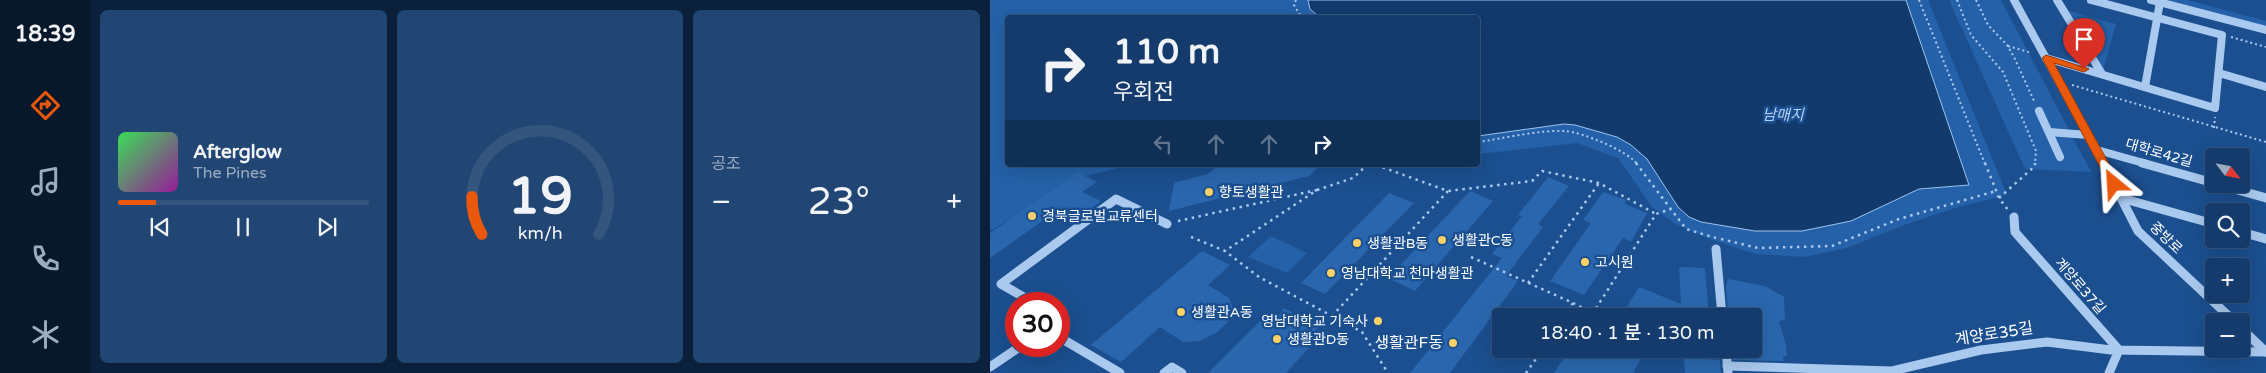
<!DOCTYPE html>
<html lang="ko">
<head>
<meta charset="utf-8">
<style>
  body { margin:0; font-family:"Varela Round","Noto Sans KR",sans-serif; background:#214673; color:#f1f3f6; height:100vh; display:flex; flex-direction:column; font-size:19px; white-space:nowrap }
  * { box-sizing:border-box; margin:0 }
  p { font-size:16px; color:#9dadc1 }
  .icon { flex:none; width:28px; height:28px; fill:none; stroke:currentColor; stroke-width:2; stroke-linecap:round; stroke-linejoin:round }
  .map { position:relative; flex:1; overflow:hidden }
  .sheet { display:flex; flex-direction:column; gap:10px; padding:10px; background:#0b203b; width:900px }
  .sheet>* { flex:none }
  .top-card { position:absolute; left:15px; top:15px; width:475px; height:152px; border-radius:5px; box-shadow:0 5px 20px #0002,0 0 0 1px #33557e; background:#143b6b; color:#f1f3f6; overflow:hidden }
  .needle { width:32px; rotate:122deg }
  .buttons { position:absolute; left:1215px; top:148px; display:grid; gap:10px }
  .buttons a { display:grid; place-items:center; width:45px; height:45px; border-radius:5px; background:#143b6b; box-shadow:0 5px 20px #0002,0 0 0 1px #33557e; font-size:25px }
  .speed { position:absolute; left:15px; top:292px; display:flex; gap:10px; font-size:25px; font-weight:700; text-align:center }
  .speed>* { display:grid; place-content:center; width:65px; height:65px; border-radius:50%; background:#143b6b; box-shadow:0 5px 20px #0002,0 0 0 1px #33557e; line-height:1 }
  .speed .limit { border:8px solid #d22; background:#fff; color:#111 }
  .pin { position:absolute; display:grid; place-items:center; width:42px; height:42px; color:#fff; margin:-51px -21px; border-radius:50% 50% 50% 0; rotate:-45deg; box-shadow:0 0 5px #0007 }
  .pin .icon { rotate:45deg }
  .me { position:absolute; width:55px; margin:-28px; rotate:333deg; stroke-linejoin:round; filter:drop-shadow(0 0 4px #0008) }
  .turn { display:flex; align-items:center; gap:18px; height:105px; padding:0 25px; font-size:22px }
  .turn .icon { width:65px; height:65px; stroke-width:2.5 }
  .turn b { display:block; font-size:35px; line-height:42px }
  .lanes { display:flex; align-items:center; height:48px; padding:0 25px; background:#0003; justify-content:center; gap:25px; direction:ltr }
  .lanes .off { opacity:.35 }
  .big { font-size:38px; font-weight:600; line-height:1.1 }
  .sheet .widget { flex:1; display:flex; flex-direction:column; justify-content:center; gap:8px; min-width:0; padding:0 18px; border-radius:8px; background:#214673 }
  .sheet .dial { align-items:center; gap:0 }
  .dial svg { height:130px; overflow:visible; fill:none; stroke:#33557e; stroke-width:7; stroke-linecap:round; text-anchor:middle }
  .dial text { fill:#f1f3f6; stroke:none }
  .song { display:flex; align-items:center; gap:15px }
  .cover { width:60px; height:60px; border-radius:8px; background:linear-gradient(135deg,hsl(130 70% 55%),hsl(300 70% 35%)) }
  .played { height:5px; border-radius:2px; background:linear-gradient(90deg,#ea580c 15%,#33557e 15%) }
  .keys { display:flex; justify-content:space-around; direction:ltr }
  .heat { display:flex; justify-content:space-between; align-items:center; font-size:28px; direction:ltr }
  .sheet .tiles { flex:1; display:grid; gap:10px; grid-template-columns:repeat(3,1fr) }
  .trip { position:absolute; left:502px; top:308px; width:270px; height:50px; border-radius:5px; background:#143b6b; box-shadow:0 5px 20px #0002,0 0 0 1px #33557e; font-weight:600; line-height:50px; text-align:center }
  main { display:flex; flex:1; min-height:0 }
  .menu { display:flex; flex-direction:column; width:90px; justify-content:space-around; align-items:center; background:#08182b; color:#9dadc1 }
  .menu .icon { width:35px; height:35px }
  .menu .active { color:#ea580c }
  .menu b { font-size:22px; color:#f1f3f6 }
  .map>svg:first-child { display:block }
  .green { fill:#2461a8 }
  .water { fill:#123a6d; stroke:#9cc4f0 }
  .building { fill:#2a66ad }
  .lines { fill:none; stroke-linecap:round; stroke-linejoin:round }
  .path-far1 { stroke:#a9c9ee; stroke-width:2; stroke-dasharray:2 3; stroke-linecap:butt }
  .path { stroke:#a9c9ee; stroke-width:2.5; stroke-dasharray:2.5 4.5; stroke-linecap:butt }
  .minor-far1 { stroke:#a9c9ee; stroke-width:8 }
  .minor { stroke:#a9c9ee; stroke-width:9 }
  .route { fill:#ea580c; stroke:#983908 }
  .poi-dot { fill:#ffd166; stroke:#1b4f8f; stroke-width:2 }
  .labels { text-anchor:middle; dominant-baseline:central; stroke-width:5; stroke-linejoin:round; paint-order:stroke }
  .street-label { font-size:14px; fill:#fff; stroke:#1b4f8f }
  .poi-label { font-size:14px; fill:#fff; stroke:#1b4f8f; text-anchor:start }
  .water-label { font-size:15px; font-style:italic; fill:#b5d3f5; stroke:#1b4f8f }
  .near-street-label { font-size:16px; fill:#fff; stroke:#1b4f8f }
  .near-poi-label { font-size:16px; fill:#fff; stroke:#1b4f8f; text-anchor:end }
</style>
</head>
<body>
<main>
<nav class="menu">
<b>18:39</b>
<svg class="icon active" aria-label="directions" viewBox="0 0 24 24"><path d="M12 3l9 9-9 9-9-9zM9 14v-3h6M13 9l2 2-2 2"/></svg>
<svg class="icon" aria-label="music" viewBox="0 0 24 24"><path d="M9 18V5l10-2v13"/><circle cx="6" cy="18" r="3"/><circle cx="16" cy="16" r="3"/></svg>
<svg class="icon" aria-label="phone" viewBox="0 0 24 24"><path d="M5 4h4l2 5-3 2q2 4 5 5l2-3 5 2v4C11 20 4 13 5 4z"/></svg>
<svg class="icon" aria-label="climate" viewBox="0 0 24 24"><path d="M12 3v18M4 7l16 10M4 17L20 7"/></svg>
</nav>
<section class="sheet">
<div class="tiles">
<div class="widget">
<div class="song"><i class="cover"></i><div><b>Afterglow</b><p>The Pines</p></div></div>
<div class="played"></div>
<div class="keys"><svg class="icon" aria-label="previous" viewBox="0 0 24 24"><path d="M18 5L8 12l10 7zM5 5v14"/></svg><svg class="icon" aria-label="pause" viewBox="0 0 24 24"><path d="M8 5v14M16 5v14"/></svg><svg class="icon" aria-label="next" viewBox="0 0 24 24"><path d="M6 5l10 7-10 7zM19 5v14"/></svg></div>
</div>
<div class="widget dial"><svg viewBox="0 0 100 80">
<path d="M14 69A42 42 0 1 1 86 69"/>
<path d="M14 69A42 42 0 0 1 8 46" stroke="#ea580c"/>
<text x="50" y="56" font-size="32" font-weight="700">19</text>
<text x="50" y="72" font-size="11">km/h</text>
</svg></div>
<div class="widget"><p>공조</p>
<div class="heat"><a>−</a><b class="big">23°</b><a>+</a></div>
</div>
</div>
</section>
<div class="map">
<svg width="1276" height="373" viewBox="0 0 1276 373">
  <rect width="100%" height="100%" fill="#1b4f8f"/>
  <!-- green -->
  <g class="green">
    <path d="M 0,0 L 938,0 L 1017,195 L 968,207 L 917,224 L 857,248 L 814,257 L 765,254 L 717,238 L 684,223 L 662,207 L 628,158 L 587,143 L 488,154 L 488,18 L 18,18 L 18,165 L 139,165 L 89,178 L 0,231 Z"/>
    <path d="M 959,0 L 1011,0 L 1101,172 L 1035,169 Z"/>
    <path d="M 1174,0 L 1197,0 L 1276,21 L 1276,26 Z"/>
    <path d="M 1073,9 L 1126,24 L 1112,74 Z"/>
    <path d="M 281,236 L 317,253 L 297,273 L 258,257 Z"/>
  </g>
  <!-- water -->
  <path class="water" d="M 318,0 L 916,0 L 979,185 L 929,189 L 861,221 L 812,231 L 765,231 L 711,222 L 699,217 L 688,207 L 657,159 L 641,145 L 627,137 L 585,125 L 574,124 L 488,136 L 488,18 L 329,17 L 320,9 Z"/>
  <!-- building -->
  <g class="building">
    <path d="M 229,165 L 331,165 L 319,176 L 179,211 L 184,183 L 218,174 Z"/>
    <path d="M 88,172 L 107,182 L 92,192 L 111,201 L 85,220 L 65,212 L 0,258 L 0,233 Z"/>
    <path d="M 558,177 L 579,186 L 548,224 L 553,227 L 516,276 L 528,281 L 460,373 L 420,373 L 512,258 L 502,254 L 532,216 L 528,215 Z"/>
    <path d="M 480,191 L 503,201 L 425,291 L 398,278 Z"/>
    <path d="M 613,192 L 636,200 L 635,204 L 657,213 L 641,242 L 633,238 L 594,295 L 560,281 L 601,223 L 593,220 Z"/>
    <path d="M 399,193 L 424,203 L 335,294 L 311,283 Z"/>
    <path d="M 212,251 L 240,265 L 218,285 L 239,298 L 242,306 L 241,318 L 228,332 L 210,341 L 193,342 L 170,327 L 131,362 L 101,345 Z"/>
    <path d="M 689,267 L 715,268 L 719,316 L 631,316 L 649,287 L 691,304 Z"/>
    <path d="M 738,279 L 775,286 L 794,297 L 795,320 L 789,321 L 796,345 L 797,356 L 793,356 L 794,361 L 743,360 L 743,349 L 769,349 L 764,316 L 738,316 L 736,286 Z"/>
    <path d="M 294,308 L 329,327 L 319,337 L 325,341 L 296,373 L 218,373 L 279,312 L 288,316 Z"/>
    <path d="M 580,349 L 656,349 L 643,373 L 564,373 Z"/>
    <path d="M 694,358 L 730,360 L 731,373 L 695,373 Z"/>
  </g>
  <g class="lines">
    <!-- path-far1 -->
    <g class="path-far1">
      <path d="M 306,0 L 304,5 L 312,18"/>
      <path d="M 929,0 L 995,164"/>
      <path d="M 967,0 L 981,35 L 1013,72 L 1046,151 L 1045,164"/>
      <path d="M 986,0 L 998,25 L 1017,45 L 1024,57 L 1045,103"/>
      <path d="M 1241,37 L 1276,47"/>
      <path d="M 1018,46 L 1042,53"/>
      <path d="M 1082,85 L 1276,142"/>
      <path d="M 1224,128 L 1225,117"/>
      <path d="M 488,142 C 516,138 547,130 575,131 C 592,132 638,151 647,164"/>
    </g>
    <!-- path -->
    <g class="path">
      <path d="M 646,163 L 696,229 L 726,238"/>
      <path d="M 995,163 L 1009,198 L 1018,210"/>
      <path d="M 386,165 L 458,191 L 542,181 L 552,171 L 609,183 L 666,214"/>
      <path d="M 327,190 L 363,178 L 377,165"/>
      <path d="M 1009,198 L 1045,166 L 1045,163"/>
      <path d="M 188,221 L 327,190 L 235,251"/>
      <path d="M 201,237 L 235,251 L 269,277 L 372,332 L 398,373"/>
      <path d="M 731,239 L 768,248 L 842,246 L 909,219 L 1006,191"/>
      <path d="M 481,257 L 583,303 L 574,316"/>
      <path d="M 538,283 L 609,183"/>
      <path d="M 583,303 L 603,313 L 666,214 L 681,209"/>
      <path d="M 342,316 L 458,191"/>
      <path d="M 536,373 L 553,349"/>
    </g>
    <!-- minor-far1 -->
    <g class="minor-far1">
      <path d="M 1024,0 L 1114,164"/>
      <path d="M 1067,0 L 1112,74"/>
      <path d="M 1161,0 L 1276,30"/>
      <path d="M 1056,58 L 1225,108 L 1232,35 L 1101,0"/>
      <path d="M 1229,73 L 1276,87"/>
      <path d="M 1155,87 L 1170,2"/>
      <path d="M 1049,111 L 1070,157"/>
      <path d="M 1059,132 L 1098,135"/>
      <path d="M 1107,150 L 1157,164"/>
    </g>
    <!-- minor -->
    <g class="minor">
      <path d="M 1113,163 L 1148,231 L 1244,321"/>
      <path d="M 1152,163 L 1224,183"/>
      <path d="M 1227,184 L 1276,198"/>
      <path d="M 1131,198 L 1224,224"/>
      <path d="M 1024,217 L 1025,232 L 1129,350 L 1119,373"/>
      <path d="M 1251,232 L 1276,239"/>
      <path d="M 726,249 L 732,316"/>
      <path d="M 46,304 L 11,284 L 126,199 L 177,224"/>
      <path d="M 1251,328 L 1276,352"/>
      <path d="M 69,337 L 130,373"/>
      <path d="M 736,349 L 738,373"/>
      <path d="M 737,366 L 902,371 L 991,350 L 1057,342 L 1121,350 L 1276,352"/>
      <path d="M 0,367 L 31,346"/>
      <path d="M 174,373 L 182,367 L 192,373"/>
    </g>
  </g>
  <!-- route -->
  <path class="route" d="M 1056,55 L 1099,69 L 1094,72 L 1064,63 L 1130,184 L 1128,187 L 1124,188 L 1119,184 L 1052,58 Z"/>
  <!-- markers -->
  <g class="poi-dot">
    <circle cx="219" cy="192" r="5"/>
    <circle cx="42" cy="216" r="5"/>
    <circle cx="452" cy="240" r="5"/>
    <circle cx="367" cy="243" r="5"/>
    <circle cx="595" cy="262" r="5"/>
    <circle cx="341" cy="273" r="5"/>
    <circle cx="191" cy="312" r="5"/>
    <circle cx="388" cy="321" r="5"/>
    <circle cx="287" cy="339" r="5"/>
    <circle cx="463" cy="343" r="5"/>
  </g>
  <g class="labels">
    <!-- street labels -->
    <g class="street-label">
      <text transform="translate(1169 153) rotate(16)">대학로42길</text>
      <text transform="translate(1176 238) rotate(44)">중방로</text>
      <text transform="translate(1090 286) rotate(49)">계양로37길</text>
    </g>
    <!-- poi labels -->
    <g class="poi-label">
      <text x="229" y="192">향토생활관</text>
      <text x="52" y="216">경북글로벌교류센터</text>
      <text x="462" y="240">생활관C동</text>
      <text x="377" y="243">생활관B동</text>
      <text x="605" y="262">고시원</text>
      <text x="351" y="273">영남대학교 천마생활관</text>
      <text x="201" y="312">생활관A동</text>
      <text x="378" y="321" text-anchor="end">영남대학교 기숙사</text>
      <text x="297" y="339">생활관D동</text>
    </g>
    <!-- water labels -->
    <g class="water-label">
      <text x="793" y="115">남매지</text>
    </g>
    <!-- near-street labels -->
    <g class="near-street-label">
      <text transform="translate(1004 334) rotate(-9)">계양로35길</text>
    </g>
    <!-- near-poi labels -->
    <g class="near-poi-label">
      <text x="453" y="343">생활관F동</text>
    </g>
  </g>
</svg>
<div class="buttons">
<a><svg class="needle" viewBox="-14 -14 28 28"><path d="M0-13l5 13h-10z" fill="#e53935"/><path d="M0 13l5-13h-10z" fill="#9dadc1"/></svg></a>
<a><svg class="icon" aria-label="search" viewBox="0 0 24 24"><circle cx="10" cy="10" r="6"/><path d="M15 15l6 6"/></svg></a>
<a>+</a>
<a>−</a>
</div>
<div class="speed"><div class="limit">30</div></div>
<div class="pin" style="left:1094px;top:69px;background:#d93025"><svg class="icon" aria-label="arrive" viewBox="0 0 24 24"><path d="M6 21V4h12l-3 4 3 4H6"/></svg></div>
<svg class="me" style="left:1124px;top:184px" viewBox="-20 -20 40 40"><path d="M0-17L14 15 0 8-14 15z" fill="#ea580c" stroke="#fff" stroke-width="4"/></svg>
<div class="trip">18:40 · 1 분 · 130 m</div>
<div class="top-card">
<div class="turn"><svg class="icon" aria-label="right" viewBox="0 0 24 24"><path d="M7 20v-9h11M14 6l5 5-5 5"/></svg><div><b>110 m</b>우회전</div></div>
<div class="lanes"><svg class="icon off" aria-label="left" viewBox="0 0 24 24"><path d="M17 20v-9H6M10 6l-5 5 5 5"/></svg><svg class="icon off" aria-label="ahead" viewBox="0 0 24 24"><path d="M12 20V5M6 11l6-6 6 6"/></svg><svg class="icon off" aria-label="ahead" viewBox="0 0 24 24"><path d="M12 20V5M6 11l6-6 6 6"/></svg><svg class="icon" aria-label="right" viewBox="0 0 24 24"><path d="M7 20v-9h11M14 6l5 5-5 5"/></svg></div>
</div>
</div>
</main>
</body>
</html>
